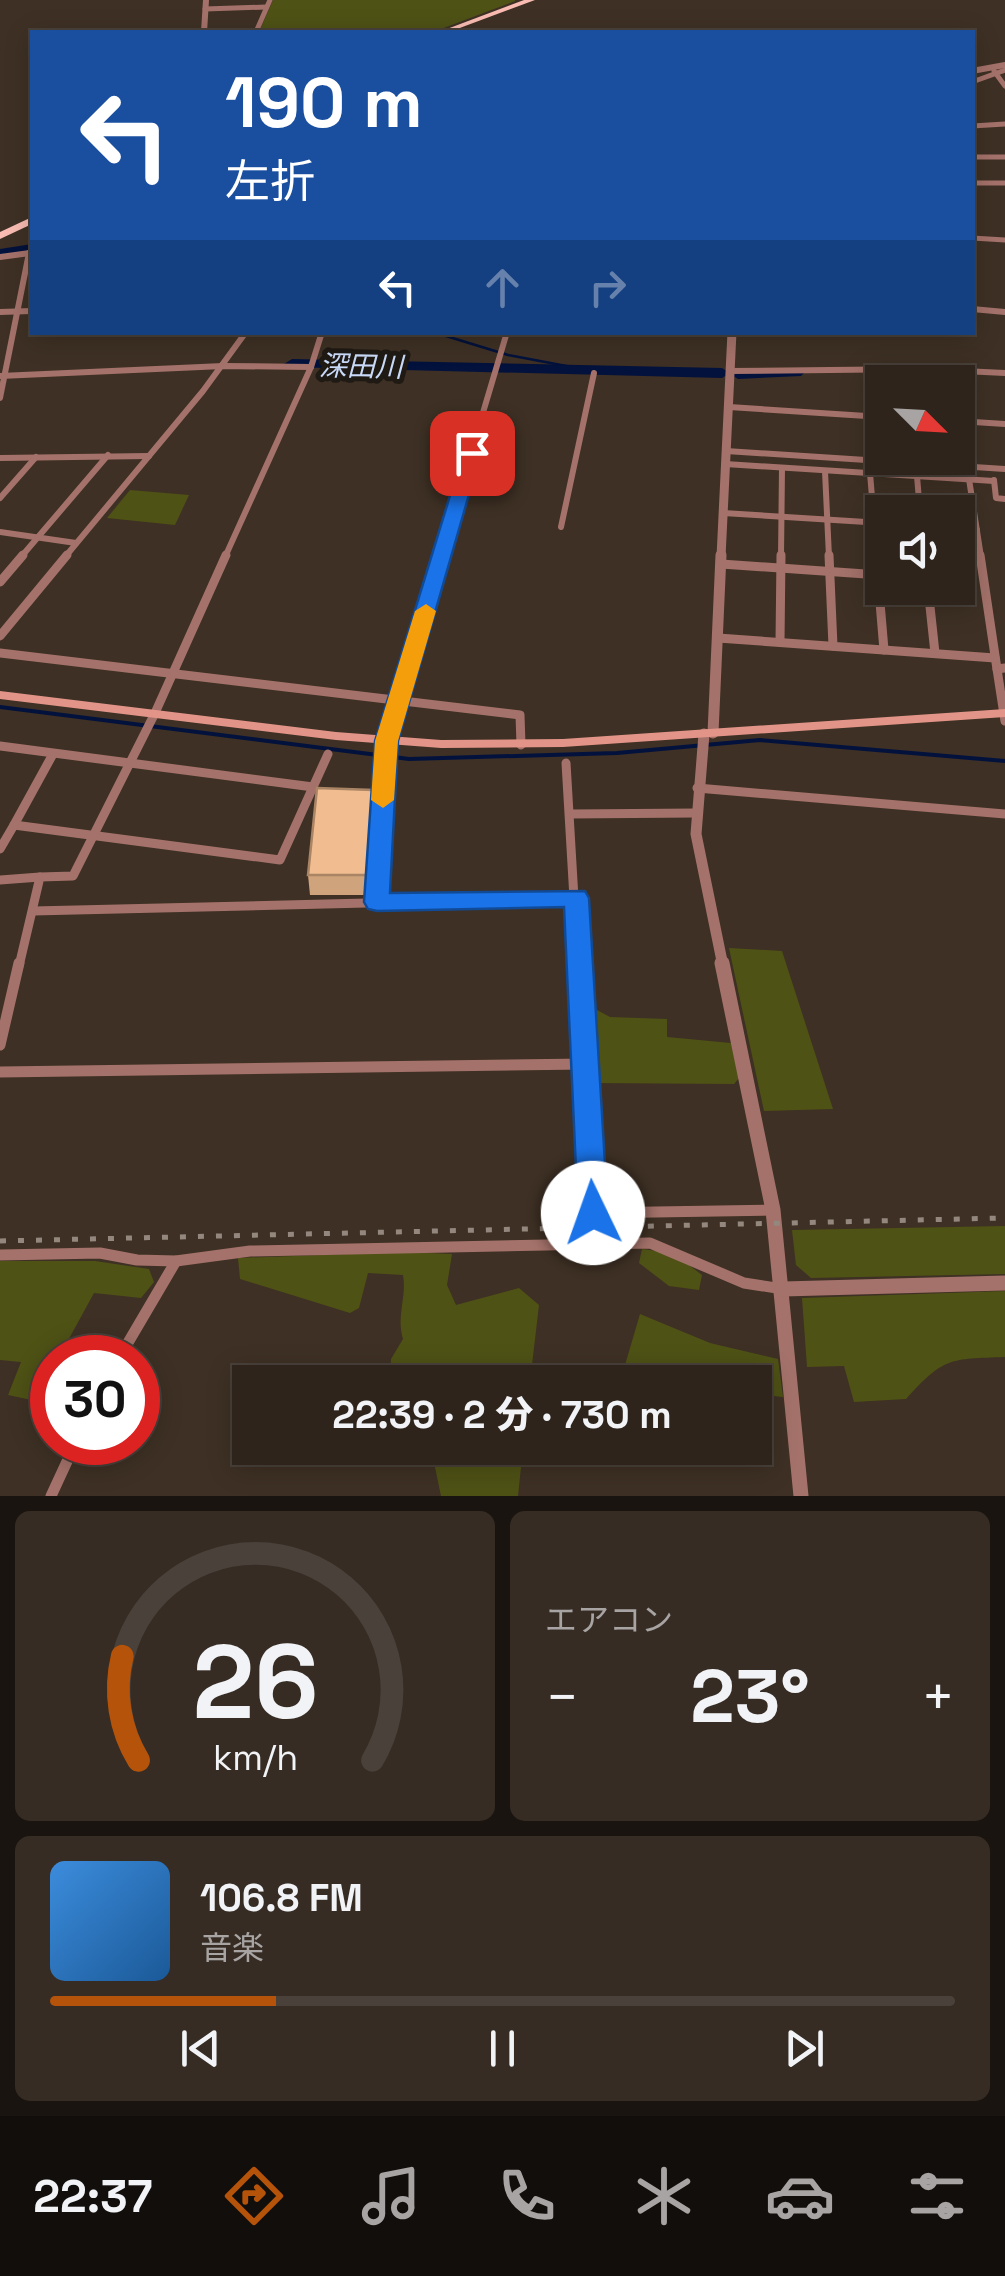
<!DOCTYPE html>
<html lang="ja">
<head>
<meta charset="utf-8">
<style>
  body { margin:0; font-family:"Space Grotesk","Noto Sans JP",sans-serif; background:#362c24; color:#f1f3f6; height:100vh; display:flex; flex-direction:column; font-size:38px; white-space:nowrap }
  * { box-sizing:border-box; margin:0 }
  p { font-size:32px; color:#a7a4a3 }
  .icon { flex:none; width:55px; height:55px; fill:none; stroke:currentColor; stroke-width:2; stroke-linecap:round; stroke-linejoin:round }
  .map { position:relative; height:1496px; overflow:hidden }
  .sheet { display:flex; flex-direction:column; gap:15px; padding:15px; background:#19140f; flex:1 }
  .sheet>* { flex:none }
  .guide { position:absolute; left:30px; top:30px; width:945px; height:305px; border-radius:0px; box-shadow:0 5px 25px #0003,0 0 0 2px #49413a; background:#1a4fa0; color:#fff; overflow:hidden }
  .needle { width:65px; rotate:114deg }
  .tools { position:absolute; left:865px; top:365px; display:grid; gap:20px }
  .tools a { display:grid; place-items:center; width:110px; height:110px; border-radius:0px; background:#2e241b; box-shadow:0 5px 25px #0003,0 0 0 2px #49413a; font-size:50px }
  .speed { position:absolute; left:30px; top:1335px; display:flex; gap:20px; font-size:50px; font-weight:700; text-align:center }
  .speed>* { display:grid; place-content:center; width:130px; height:130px; border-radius:50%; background:#2e241b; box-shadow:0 5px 25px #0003,0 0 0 2px #49413a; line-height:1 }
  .speed .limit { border:15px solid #d22; background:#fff; color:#111 }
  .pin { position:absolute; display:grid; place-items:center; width:85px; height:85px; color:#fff; margin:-42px; border-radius:20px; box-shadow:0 5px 15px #0006 }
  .me { position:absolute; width:110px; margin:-55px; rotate:357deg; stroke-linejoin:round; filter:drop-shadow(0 0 8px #0008) }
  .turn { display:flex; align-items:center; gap:35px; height:210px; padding:0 30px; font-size:45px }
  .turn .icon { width:130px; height:130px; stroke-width:2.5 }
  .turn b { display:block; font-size:70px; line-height:85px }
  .lanes { display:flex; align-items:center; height:95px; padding:0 30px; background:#0003; justify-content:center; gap:50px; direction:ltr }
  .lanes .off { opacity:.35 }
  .big { font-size:75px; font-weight:800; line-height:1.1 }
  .sheet .tile { flex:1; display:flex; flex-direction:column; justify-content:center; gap:15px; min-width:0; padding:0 35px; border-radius:15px; background:#362c24 }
  .sheet .dial { align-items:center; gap:0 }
  .dial svg { height:260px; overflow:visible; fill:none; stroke:#49413a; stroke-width:7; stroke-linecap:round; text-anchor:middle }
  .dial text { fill:#f1f3f6; stroke:none }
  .song { display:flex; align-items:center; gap:30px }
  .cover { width:120px; height:120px; border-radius:15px; background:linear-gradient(135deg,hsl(210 70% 55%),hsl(210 70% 35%)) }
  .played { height:10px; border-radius:5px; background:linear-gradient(90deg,#b45309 25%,#49413a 25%) }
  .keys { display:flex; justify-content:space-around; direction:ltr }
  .heat { display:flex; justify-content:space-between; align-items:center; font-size:55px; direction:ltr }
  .sheet .tiles { flex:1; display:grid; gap:15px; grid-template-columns:1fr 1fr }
  .tile:last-child { grid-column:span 2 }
  .trip { position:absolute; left:232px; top:1365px; width:540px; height:100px; border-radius:0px; background:#2e241b; box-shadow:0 5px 25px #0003,0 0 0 2px #49413a; font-weight:800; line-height:100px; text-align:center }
  .tab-bar { display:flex; height:160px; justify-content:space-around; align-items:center; background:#120e0b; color:#a7a4a3 }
  .tab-bar .icon { width:70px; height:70px }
  .tab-bar .on { color:#b45309 }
  .tab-bar b { font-size:45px; color:#f1f3f6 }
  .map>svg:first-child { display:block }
  .green { fill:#4f5215 }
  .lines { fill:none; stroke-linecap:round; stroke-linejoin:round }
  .stream-far1 { stroke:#03123c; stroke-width:2.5 }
  .stream { stroke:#03123c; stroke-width:4 }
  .river { fill:#03123c; fill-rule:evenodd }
  .minor-far3 { stroke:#a4726a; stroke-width:5 }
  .minor-far2 { stroke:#a4726a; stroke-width:6 }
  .minor-far1 { stroke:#a4726a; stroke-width:9 }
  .minor { stroke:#a4726a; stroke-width:11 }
  .tertiary-far3 { stroke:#a4726a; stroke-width:6 }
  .tertiary-far2 { stroke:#a4726a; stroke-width:9 }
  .tertiary-far1 { stroke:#a4726a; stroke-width:11 }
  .tertiary { stroke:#a4726a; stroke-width:15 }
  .secondary { fill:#e39488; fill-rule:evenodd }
  .primary { fill:#fabcb2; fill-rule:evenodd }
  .rail { stroke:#94887e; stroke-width:5; stroke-dasharray:6 12; stroke-linecap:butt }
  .wall { fill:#cfa37c }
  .shaded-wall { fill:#a98465 }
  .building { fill:#f1bd90; stroke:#a98465; stroke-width:2.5 }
  .route { fill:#1a73e8; stroke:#114b97; stroke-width:2.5 }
  .slow { fill:#f59e0b }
  .labels { text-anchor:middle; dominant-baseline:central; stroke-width:10; stroke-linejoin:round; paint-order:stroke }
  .far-water-label { font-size:28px; font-style:italic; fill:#cadbf9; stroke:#201a14 }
</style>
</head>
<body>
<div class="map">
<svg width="1005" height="1496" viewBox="0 0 1005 1496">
  <rect width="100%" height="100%" fill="#3e3024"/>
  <!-- green -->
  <g class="green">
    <path d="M 273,0 L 515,0 L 515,1 L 433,32 L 259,32 Z"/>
    <path d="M 130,490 L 189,495 L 175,525 L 107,518 Z"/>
    <path d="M 729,948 L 782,951 L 833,1109 L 764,1111 Z"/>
    <path d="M 586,1004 L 610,1017 L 667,1019 L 667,1037 L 731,1043 L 739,1078 L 734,1084 L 590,1083 Z"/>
    <path d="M 1005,1226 L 1005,1274 L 811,1278 L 796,1265 L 792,1230 Z"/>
    <path d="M 642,1249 L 673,1253 L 702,1275 L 699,1290 L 669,1286 L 639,1263 Z"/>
    <path d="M 405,1252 L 452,1254 L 447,1285 L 456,1305 L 519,1288 L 539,1305 L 530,1382 L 390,1382 L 391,1359 L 403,1339 C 396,1316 407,1297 403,1275 L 368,1273 L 359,1308 L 350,1313 L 240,1279 L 238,1258 Z"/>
    <path d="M 0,1261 L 95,1261 L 149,1269 L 154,1282 L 141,1298 L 94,1293 L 59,1357 L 52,1358 L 52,1370 L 36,1401 L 8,1395 L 21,1362 L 0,1360 Z"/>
    <path d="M 1005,1291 L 1005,1357 C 950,1359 944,1357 906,1399 L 854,1402 L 844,1366 L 807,1367 L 802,1298 Z"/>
    <path d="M 640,1314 L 710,1343 L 778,1359 L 783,1397 L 755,1394 L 755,1382 L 620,1382 Z"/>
    <path d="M 431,1448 L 523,1448 L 518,1496 L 441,1496 Z"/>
  </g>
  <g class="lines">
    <!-- stream-far1 -->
    <path class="stream-far1" d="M 433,332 L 508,355 L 593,371"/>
    <!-- stream -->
    <path class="stream" d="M 0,707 L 409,759 L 617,753 L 760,740 L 1005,761"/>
    <!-- river -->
    <g class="river">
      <path d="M 32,244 L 32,252 L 0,257 L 0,249 Z"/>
      <path d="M 292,359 L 722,368 L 730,373 L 722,378 L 287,367 L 284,364 Z"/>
      <path d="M 796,368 L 804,373 L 801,376 L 738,379 L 730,374 L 738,369 Z"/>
    </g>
    <!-- minor-far3 -->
    <g class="minor-far3">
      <path d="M 205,9 L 266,7"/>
      <path d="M 256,32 L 270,0"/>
      <path d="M 994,71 L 1005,86"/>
      <path d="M 972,82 L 1005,70"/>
      <path d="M 972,126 L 1005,124"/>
      <path d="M 972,157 L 1005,157"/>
      <path d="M 972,183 L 1005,183"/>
      <path d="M 972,238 L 1005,240"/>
    </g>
    <!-- minor-far2 -->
    <g class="minor-far2">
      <path d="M 0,257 L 30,253"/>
      <path d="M 972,309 L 1005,312"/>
      <path d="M 0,312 L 32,311"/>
      <path d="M 729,371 L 921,369 L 1005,373"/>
      <path d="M 0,376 L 223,366 L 311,367"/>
      <path d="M 0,398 L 29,253"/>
      <path d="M 729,407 L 882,417"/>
      <path d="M 958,421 L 1005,424"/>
      <path d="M 726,451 L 1005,469"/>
      <path d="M 0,458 L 149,456"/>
      <path d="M 725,464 L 994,481"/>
      <path d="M 825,471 L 829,557"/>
      <path d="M 870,473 L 877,557"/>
      <path d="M 917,476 L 920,512"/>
      <path d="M 969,479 L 981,557"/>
      <path d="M 994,480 L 996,498 L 1005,499"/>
      <path d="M 0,498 L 36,457"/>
      <path d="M 723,513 L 882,523"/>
      <path d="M 561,527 L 594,373"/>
      <path d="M 958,528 L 977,530"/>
      <path d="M 0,532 L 76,543"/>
      <path d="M 21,557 L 108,455"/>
      <path d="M 65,557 L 203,391 L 246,332"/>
      <path d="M 225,557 L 311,367 L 322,332"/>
      <path d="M 440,557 L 507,332"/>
      <path d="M 781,557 L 782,468"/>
    </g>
    <!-- minor-far1 -->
    <g class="minor-far1">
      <path d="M 829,555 L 833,646"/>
      <path d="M 876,555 L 884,650"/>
      <path d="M 980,555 L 997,669 L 1005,668"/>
      <path d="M 721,564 L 880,575"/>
      <path d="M 0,582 L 23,555"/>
      <path d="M 928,588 L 935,653"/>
      <path d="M 0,636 L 67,555"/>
      <path d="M 718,638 L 995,658"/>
      <path d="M 780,642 L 781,555"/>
      <path d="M 0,653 L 520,715 L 521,745"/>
      <path d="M 997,669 L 1005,721"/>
      <path d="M 0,746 L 313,787"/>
      <path d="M 53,754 L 14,825 L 280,860 L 328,754"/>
      <path d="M 566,763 L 578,966"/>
      <path d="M 697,788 L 1005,814"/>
      <path d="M 570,814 L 696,813"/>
      <path d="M 0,849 L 14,825"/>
      <path d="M 0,880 L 40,877"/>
      <path d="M 377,902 L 386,741 L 441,555"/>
      <path d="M 33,911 L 576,898"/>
      <path d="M 19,966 L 40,877 L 73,876 L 155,713 L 226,555"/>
    </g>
    <!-- minor -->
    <g class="minor">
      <path d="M 578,963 L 593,1213 L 773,1210"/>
      <path d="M 0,1045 L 19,963"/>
      <path d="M 0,1072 L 586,1064"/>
      <path d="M 0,1255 L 100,1253 L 137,1260 L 176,1261 L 250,1251 L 650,1243 L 744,1283 L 783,1289"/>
      <path d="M 119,1358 L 176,1261"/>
      <path d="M 51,1496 L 76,1442"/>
    </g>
    <!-- tertiary-far3 -->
    <g class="tertiary-far3">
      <path d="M 204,32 L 206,0"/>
      <path d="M 972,71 L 1005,65"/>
    </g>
    <!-- tertiary-far2 -->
    <path class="tertiary-far2" d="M 721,557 L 732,332"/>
    <!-- tertiary-far1 -->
    <g class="tertiary-far1">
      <path d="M 713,733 L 721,555"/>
      <path d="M 704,734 L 696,834 L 723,966"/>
    </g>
    <!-- tertiary -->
    <g class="tertiary">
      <path d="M 722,963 L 773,1210 L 801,1496"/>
      <path d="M 783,1289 L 1005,1283"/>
    </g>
    <!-- secondary -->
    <path class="secondary" d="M 0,691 L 336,732 L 441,740 L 563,739 L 1005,709 L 1005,717 L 563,747 L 441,748 L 336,740 L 0,699 Z"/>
    <!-- primary -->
    <g class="primary">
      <path d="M 524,0 L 535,0 L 449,32 L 439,32 Z"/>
      <path d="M 32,217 L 32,224 L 0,239 L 0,232 Z"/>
    </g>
    <!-- rail -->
    <path class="rail" d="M 0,1241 L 1005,1218"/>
  </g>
  <!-- wall -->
  <path class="wall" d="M 373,790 L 374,810 L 369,895 L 310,895 L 308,875 Z"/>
  <!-- shaded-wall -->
  <path class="shaded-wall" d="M 373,790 L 374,810 L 369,895 L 368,875 Z"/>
  <!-- building -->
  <path class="building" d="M 317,788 L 373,790 L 368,875 L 308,875 Z"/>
  <!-- route -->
  <path class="route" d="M 472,448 L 481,453 L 398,741 L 390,893 L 585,891 L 589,898 L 608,1213 L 604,1222 L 593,1226 L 583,1222 L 578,1213 L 564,907 L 377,911 L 368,909 L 364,902 L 375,741 L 463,453 Z"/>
  <!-- slow -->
  <path class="slow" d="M 426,604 L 436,611 L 398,741 L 394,800 L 383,808 L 371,800 L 375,741 L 415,611 Z"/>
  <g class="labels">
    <!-- far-water labels -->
    <g class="far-water-label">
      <text transform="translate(361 366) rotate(1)">深田川</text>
    </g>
  </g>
</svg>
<div class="tools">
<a><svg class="needle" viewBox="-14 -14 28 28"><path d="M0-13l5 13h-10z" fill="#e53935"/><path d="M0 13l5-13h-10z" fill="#a7a4a3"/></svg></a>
<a><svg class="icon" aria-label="sound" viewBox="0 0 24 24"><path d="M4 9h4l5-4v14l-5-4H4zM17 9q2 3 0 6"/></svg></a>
</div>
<div class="speed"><div class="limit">30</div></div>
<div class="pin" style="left:472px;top:453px;background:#d93025"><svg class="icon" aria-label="arrive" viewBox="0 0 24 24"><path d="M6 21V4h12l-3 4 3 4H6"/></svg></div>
<svg class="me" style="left:593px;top:1213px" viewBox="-20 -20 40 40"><circle r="19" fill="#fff"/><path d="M0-13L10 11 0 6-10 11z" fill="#1a73e8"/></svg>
<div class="trip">22:39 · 2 分 · 730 m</div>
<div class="guide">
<div class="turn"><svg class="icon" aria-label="left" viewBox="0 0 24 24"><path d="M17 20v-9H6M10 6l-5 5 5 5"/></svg><div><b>190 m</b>左折</div></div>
<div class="lanes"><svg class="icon" aria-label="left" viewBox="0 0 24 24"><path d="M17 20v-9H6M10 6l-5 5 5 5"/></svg><svg class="icon off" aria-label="ahead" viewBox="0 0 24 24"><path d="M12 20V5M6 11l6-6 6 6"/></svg><svg class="icon off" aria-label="right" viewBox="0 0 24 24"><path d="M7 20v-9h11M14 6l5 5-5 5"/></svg></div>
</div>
</div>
<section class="sheet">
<div class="tiles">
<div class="tile dial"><svg viewBox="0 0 100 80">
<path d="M14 69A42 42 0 1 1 86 69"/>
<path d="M14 69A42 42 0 0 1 9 37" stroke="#b45309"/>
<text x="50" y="56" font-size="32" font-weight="700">26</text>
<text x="50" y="72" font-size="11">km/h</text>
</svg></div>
<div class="tile"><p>エアコン</p>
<div class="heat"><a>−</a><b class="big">23°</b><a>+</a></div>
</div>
<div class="tile">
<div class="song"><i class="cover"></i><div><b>106.8 FM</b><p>音楽</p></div></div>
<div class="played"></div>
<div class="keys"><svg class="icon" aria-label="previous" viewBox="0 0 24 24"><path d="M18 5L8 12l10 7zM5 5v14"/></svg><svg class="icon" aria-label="pause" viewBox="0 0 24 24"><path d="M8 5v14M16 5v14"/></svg><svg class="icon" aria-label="next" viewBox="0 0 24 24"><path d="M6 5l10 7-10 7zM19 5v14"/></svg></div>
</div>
</div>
</section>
<nav class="tab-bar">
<b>22:37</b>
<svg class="icon on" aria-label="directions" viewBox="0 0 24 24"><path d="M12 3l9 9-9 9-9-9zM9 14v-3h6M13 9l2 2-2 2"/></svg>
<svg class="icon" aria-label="music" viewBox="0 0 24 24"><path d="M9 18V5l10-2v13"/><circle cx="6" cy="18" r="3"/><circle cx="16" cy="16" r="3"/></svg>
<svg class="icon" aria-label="phone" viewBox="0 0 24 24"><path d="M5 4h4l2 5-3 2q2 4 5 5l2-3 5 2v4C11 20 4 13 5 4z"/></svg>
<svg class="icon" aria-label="climate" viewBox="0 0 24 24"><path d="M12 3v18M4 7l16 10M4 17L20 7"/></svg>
<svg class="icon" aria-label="car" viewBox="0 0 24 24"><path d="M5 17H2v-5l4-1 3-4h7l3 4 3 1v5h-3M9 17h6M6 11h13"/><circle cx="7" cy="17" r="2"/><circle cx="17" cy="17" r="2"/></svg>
<svg class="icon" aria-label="filters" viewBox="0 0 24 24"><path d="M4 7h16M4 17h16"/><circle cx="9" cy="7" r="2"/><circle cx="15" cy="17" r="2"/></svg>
</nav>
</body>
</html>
